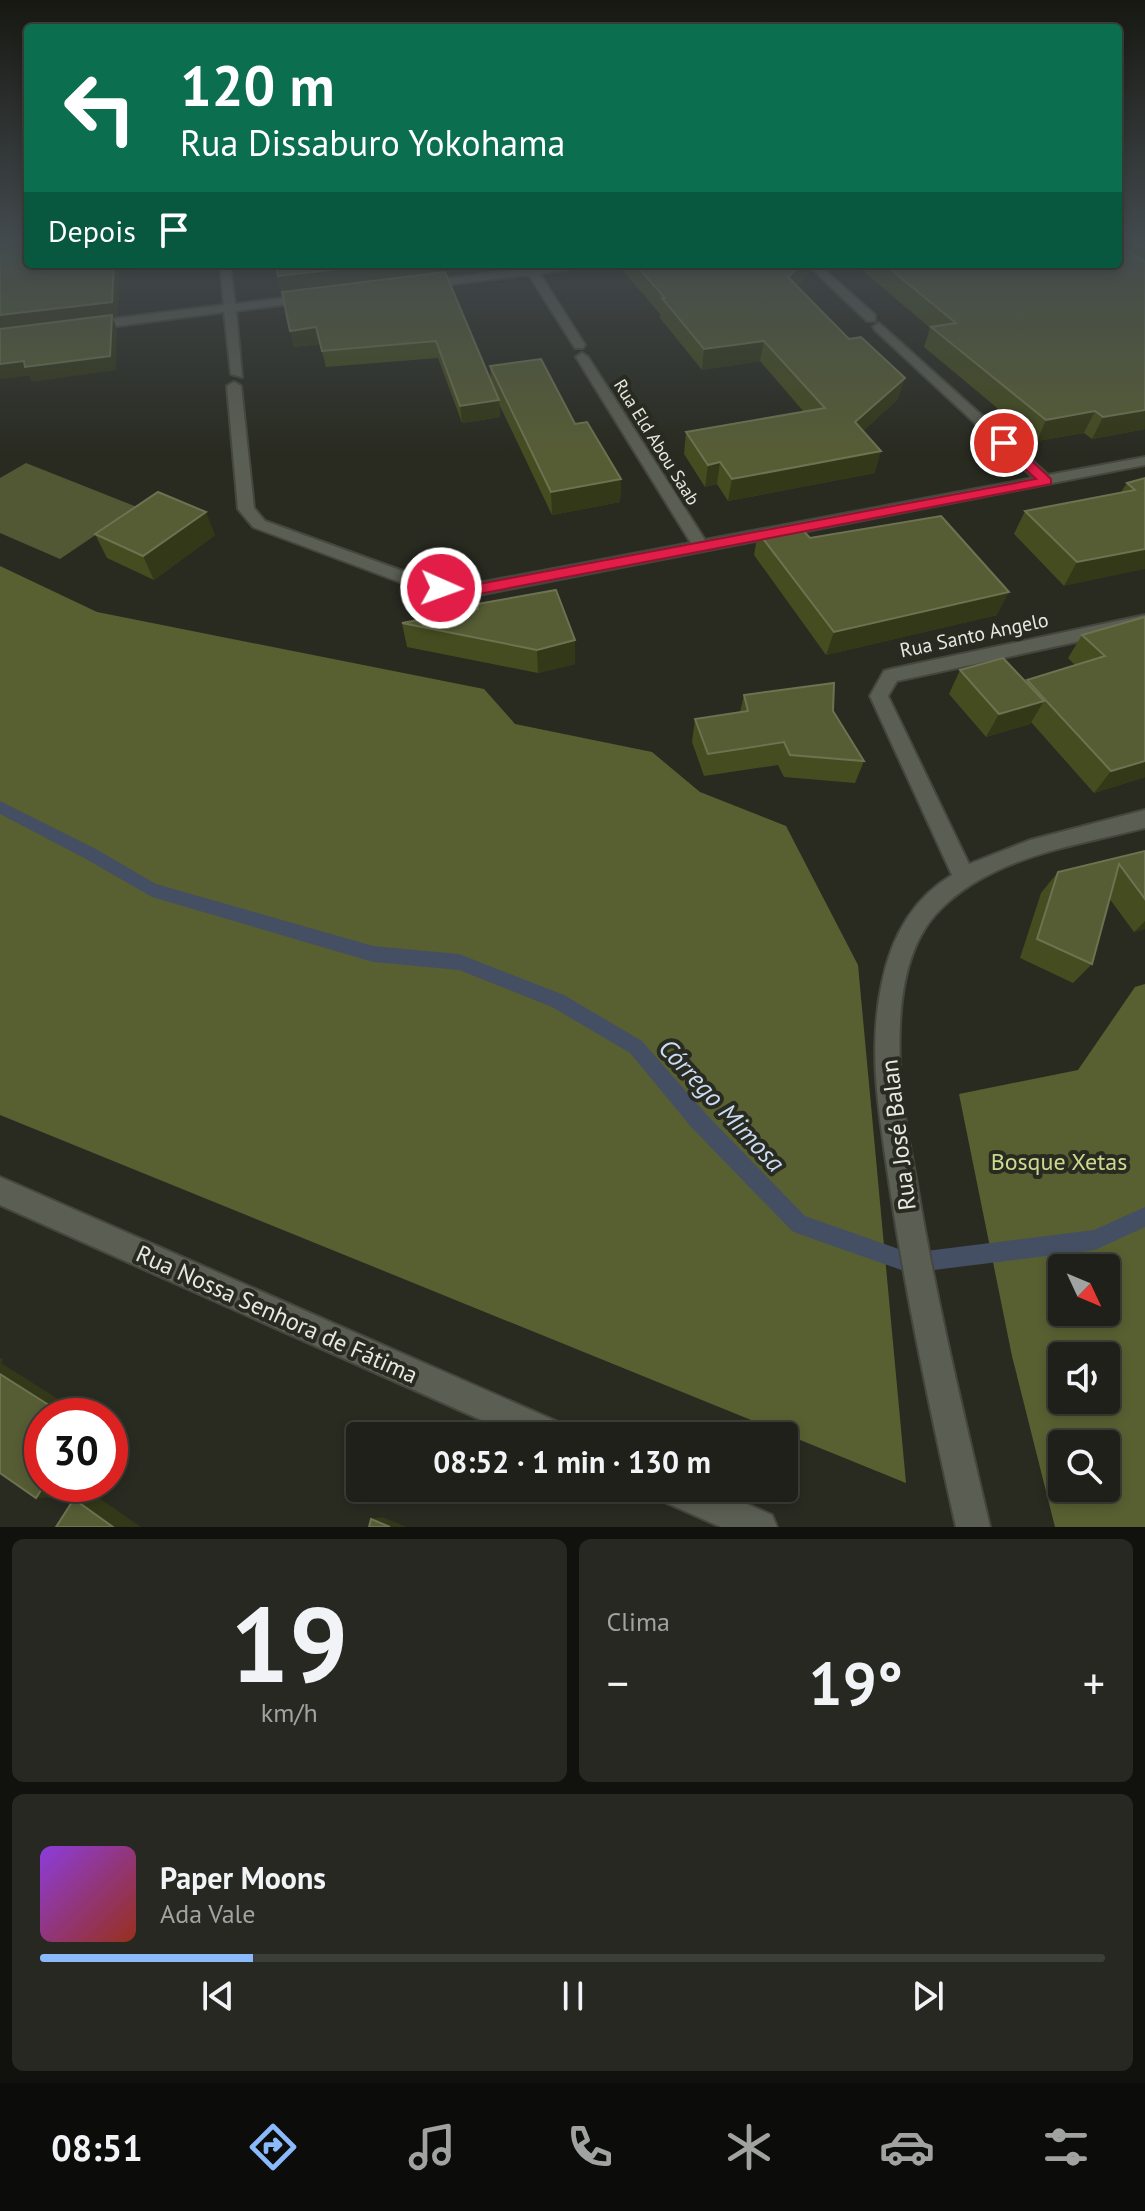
<!DOCTYPE html>
<html lang="pt">
<head>
<meta charset="utf-8">
<style>
  body { margin:0; font-family:"PT Sans",sans-serif; background:#272822; color:#f1f3f6; height:100vh; display:flex; flex-direction:column; font-size:30px; white-space:nowrap }
  * { box-sizing:border-box; margin:0 }
  p { font-size:26px; color:#a1a3a2 }
  .icon { flex:none; width:44px; height:44px; fill:none; stroke:currentColor; stroke-width:2; stroke-linecap:round; stroke-linejoin:round }
  .map { position:relative; height:1527px; overflow:hidden }
  .panel { display:flex; flex-direction:column; gap:12px; padding:12px; background:#11120e; flex:1 }
  .panel>* { flex:none }
  .hud { position:absolute; left:24px; top:24px; width:1098px; height:244px; border-radius:8px; box-shadow:0 4px 12px #0003,0 0 0 2px #3c3e38; background:#0b6e4f; color:#fff; overflow:hidden }
  .needle { width:52px; rotate:134deg }
  .fabs { position:absolute; left:1048px; top:1254px; display:grid; gap:16px }
  .fabs a { display:grid; place-items:center; width:72px; height:72px; border-radius:8px; background:#1f2019; box-shadow:0 4px 12px #0003,0 0 0 2px #3c3e38; font-size:40px }
  .speed { position:absolute; left:24px; top:1398px; display:flex; gap:16px; font-size:40px; font-weight:700; text-align:center }
  .speed>* { display:grid; place-content:center; width:104px; height:104px; border-radius:50%; background:#1f2019; box-shadow:0 4px 12px #0003,0 0 0 2px #3c3e38; line-height:1 }
  .speed .limit { border:12px solid #d22; background:#fff; color:#111 }
  .pin { position:absolute; display:grid; place-items:center; width:68px; height:68px; color:#fff; margin:-34px; border:4px solid #fff; border-radius:50%; box-shadow:0 2px 8px #0007 }
  .me { position:absolute; width:88px; margin:-44px; rotate:92deg; stroke-linejoin:round; filter:drop-shadow(0 0 6px #0008) }
  .turn { display:flex; align-items:center; gap:28px; height:168px; padding:0 24px; font-size:36px }
  .turn .icon { width:104px; height:104px; stroke-width:2.5 }
  .turn b { display:block; font-size:56px; line-height:68px }
  .then { display:flex; align-items:center; height:76px; padding:0 24px; background:#0003; gap:16px; font-size:30px }
  .big { font-size:60px; font-weight:700; line-height:1.1 }
  .panel .widget { flex:1; display:flex; flex-direction:column; justify-content:center; gap:12px; min-width:0; padding:0 28px; border-radius:12px; background:#272822 }
  .panel .dial { align-items:center; gap:0 }
  .dial b { font-size:104px; line-height:1 }
  .song { display:flex; align-items:center; gap:24px }
  .cover { width:96px; height:96px; border-radius:12px; background:linear-gradient(135deg,hsl(270 70% 55%),hsl(10 70% 35%)) }
  .played { height:8px; border-radius:4px; background:linear-gradient(90deg,#8bbafc 20%,#3c3e38 20%) }
  .keys { display:flex; justify-content:space-around; direction:ltr }
  .heat { display:flex; justify-content:space-between; align-items:center; font-size:44px; direction:ltr }
  .panel .tiles { flex:1; display:grid; gap:12px; grid-template-columns:1fr 1fr }
  .widget:last-child { grid-column:span 2 }
  .trip { position:absolute; left:346px; top:1422px; width:452px; height:80px; border-radius:8px; background:#1f2019; box-shadow:0 4px 12px #0003,0 0 0 2px #3c3e38; font-weight:700; line-height:80px; text-align:center }
  .tabs { display:flex; height:128px; justify-content:space-around; align-items:center; background:#0c0d0a; color:#a1a3a2 }
  .tabs .icon { width:56px; height:56px }
  .tabs .on { color:#8bbafc }
  .tabs b { font-size:36px; color:#f1f3f6 }
  .map>svg:first-child { display:block }
  .green { fill:#515833 }
  .forest { fill:#586032; fill-rule:evenodd }
  .lines { fill:none; stroke-linecap:round; stroke-linejoin:round }
  .stream { fill:#454f63; fill-rule:evenodd }
  .minor-casing { stroke:#45473e; stroke-width:4 }
  .minor { fill:#5b5e52; fill-rule:evenodd }
  .wall { fill:#454c20 }
  .shaded-wall { fill:#333818 }
  .building { fill:#565d35; stroke:#6d7250; stroke-width:2 }
  .route { fill:#e11d48; stroke:#92132f; stroke-width:2 }
  .labels { text-anchor:middle; dominant-baseline:central; stroke-width:8; stroke-linejoin:round; paint-order:stroke }
  .far-street-label { font-size:18px; fill:#e6e8e1; stroke:#292b21 }
  .street-label { font-size:20px; fill:#e6e8e1; stroke:#292b21 }
  .near-street-label { font-size:24px; fill:#e6e8e1; stroke:#292b21 }
  .near-park-label { font-size:24px; fill:#ccda90; stroke:#292b21 }
  .near-water-label { font-size:26px; font-style:italic; fill:#cadbf4; stroke:#292b21 }
</style>
</head>
<body>
<div class="map">
<svg width="1145" height="1527" viewBox="0 0 1145 1527">
  <rect width="100%" height="100%" fill="#292b21"/>
  <!-- green -->
  <path class="green" d="M 26,463 L 137,507 L 60,559 L 0,533 L 0,478 Z"/>
  <!-- forest -->
  <g class="forest">
    <path d="M 0,566 L 97,612 L 484,689 L 515,724 L 652,752 L 700,792 L 786,826 L 858,965 L 906,1483 L 0,1115 Z"/>
    <path d="M 1145,984 L 1145,1527 L 1055,1527 L 1012,1356 L 959,1094 L 1078,1070 L 1135,987 ZM 1062,1268 L 1106,1268 L 1106,1312 L 1062,1312 ZM 1062,1356 L 1106,1356 L 1106,1400 L 1062,1400 ZM 1062,1444 L 1106,1444 L 1106,1488 L 1062,1488 Z"/>
  </g>
  <g class="lines">
    <!-- stream -->
    <path class="stream" d="M 0,801 L 96,849 L 156,884 L 373,946 L 459,954 L 564,995 L 642,1041 L 706,1114 L 805,1216 L 910,1253 L 1094,1230 L 1145,1207 L 1145,1227 L 1095,1250 L 910,1273 L 799,1234 L 792,1231 L 692,1128 L 630,1053 L 552,1007 L 459,970 L 373,962 L 152,897 L 86,859 L 0,814 Z"/>
    <!-- minor casing -->
    <g class="minor-casing">
      <g id="minor">
        <path d="M 220,264 L 230,264 L 235,304 L 310,295 L 316,298 L 310,301 L 236,311 L 242,377 L 231,374 L 224,312 L 87,330 L 81,326 L 87,322 L 224,305 Z"/>
        <path d="M 523,264 L 533,264 L 536,267 L 597,264 L 540,274 L 585,345 L 583,348 L 575,348 L 529,275 L 425,287 L 419,284 L 425,281 L 525,269 Z"/>
        <path d="M 807,264 L 818,264 L 875,315 L 875,321 L 867,321 Z"/>
        <path d="M 879,323 L 1048,475 L 1145,457 L 1145,465 L 463,598 L 413,587 L 253,527 L 238,509 L 227,386 L 234,382 L 241,386 L 254,508 L 265,521 L 422,578 L 463,586 L 691,543 L 576,357 L 582,353 L 588,357 L 705,540 L 1034,478 L 875,330 L 873,327 Z"/>
        <path d="M 1145,615 L 1145,627 L 897,681 L 888,696 L 969,864 L 1030,840 L 1145,810 L 1145,828 C 1074,846 988,857 936,914 C 900,954 898,1020 900,1070 C 902,1110 911,1150 918,1190 C 937,1303 964,1415 990,1527 L 956,1527 C 931,1414 907,1302 890,1188 C 880,1119 867,1052 882,983 C 891,938 912,899 952,875 L 870,696 L 884,671 L 891,669 Z"/>
        <path d="M 0,1177 L 565,1425 L 570,1436 L 517,1436 L 0,1205 Z"/>
        <path d="M 655,1488 L 711,1488 L 772,1515 L 777,1527 L 721,1527 L 660,1500 Z"/>
      </g>
    </g>
    <!-- minor -->
    <use href="#minor" class="minor"/>
  </g>
  <!-- wall -->
  <g class="wall">
    <path d="M 1118,240 L 1145,240 L 1145,429 L 1092,439 L 1084,433 L 1037,441 L 924,347 L 930,328 L 855,264 L 1118,264 Z"/>
    <path d="M 275,264 L 449,264 L 441,265 L 442,273 L 491,382 L 490,366 L 575,424 L 621,479 L 620,502 L 552,515 L 499,404 L 500,417 L 462,423 L 438,358 L 326,367 L 320,344 L 294,347 Z"/>
    <path d="M 617,264 L 812,264 L 811,272 L 797,286 L 898,399 L 863,431 L 875,473 L 728,501 L 717,484 L 705,487 L 684,454 L 686,432 L 804,412 L 760,361 L 702,370 L 660,318 L 660,314 Z"/>
    <path d="M 1145,478 L 1064,586 L 1014,534 L 1025,511 L 1121,492 L 1127,483 Z"/>
    <path d="M 758,532 L 810,538 L 997,615 L 826,655 L 754,555 Z"/>
    <path d="M 95,534 L 215,535 L 154,580 L 107,558 Z"/>
    <path d="M 1145,617 L 1145,777 L 1094,793 L 1031,722 L 1030,724 L 986,737 L 949,694 L 960,670 L 1026,682 L 1027,680 L 1075,665 L 1068,658 L 1082,635 Z"/>
    <path d="M 402,623 L 575,640 L 575,664 L 538,673 L 407,647 Z"/>
    <path d="M 744,695 L 833,711 L 864,761 L 855,783 L 784,777 L 778,765 L 704,776 L 692,742 L 695,719 L 740,712 Z"/>
    <path d="M 1145,851 L 1145,929 L 1134,932 L 1109,898 L 1092,964 L 1073,983 L 1020,958 L 1041,893 L 1058,872 Z"/>
  </g>
  <!-- shaded-wall -->
  <g class="shaded-wall">
    <path d="M 1128,240 L 1120,258 L 1119,242 Z"/>
    <path d="M 114,264 L 181,264 L 119,272 L 118,316 L 112,316 L 117,329 L 116,370 L 32,382 L 29,376 L 0,379 L 0,364 L 110,356 L 0,330 L 0,315 Z"/>
    <path d="M 380,264 L 449,264 L 441,265 L 442,276 L 283,296 L 278,276 Z"/>
    <path d="M 802,264 L 812,264 L 811,272 L 785,297 L 788,277 Z"/>
    <path d="M 316,327 L 320,344 L 294,347 L 290,331 Z"/>
    <path d="M 764,341 L 760,361 L 702,370 L 704,349 Z"/>
    <path d="M 905,378 L 898,399 L 849,444 L 855,422 Z"/>
    <path d="M 499,400 L 500,417 L 462,423 L 460,406 Z"/>
    <path d="M 1145,410 L 1145,429 L 1092,439 L 1103,417 Z"/>
    <path d="M 1095,411 L 1084,433 L 1037,441 L 1046,420 Z"/>
    <path d="M 881,451 L 875,473 L 728,501 L 732,479 Z"/>
    <path d="M 720,462 L 717,484 L 705,487 L 708,465 Z"/>
    <path d="M 621,479 L 620,502 L 552,515 L 551,492 Z"/>
    <path d="M 206,512 L 215,535 L 154,580 L 143,556 Z"/>
    <path d="M 1145,549 L 1145,569 L 1064,586 L 1077,562 Z"/>
    <path d="M 1009,592 L 997,615 L 826,655 L 834,632 Z"/>
    <path d="M 575,640 L 575,664 L 538,673 L 537,650 Z"/>
    <path d="M 1044,701 L 1030,724 L 986,737 L 999,714 Z"/>
    <path d="M 1145,757 L 1145,777 L 1094,793 L 1111,771 Z"/>
    <path d="M 1145,921 L 1145,929 L 1134,932 Z"/>
    <path d="M 0,1358 L 3,1359 L 1,1363 L 85,1416 L 66,1416 L 0,1374 Z"/>
    <path d="M 45,1484 L 70,1484 L 62,1497 L 36,1498 Z"/>
    <path d="M 99,1498 L 141,1527 L 113,1527 L 74,1499 Z"/>
    <path d="M 382,1517 L 407,1527 L 390,1527 L 371,1519 Z"/>
  </g>
  <!-- building -->
  <g class="building">
    <path d="M 0,240 L 28,240 L 28,264 L 114,264 L 112,302 L 0,315 Z"/>
    <path d="M 1118,240 L 1126,240 L 1119,242 L 1119,248 L 1145,261 L 1145,410 L 1103,417 L 1095,411 L 1046,420 L 931,327 L 956,323 L 884,264 L 1118,264 Z"/>
    <path d="M 1129,240 L 1145,240 L 1145,249 Z"/>
    <path d="M 275,264 L 380,264 L 278,276 Z"/>
    <path d="M 635,264 L 802,264 L 788,277 L 849,339 L 861,337 L 905,378 L 855,422 L 881,451 L 732,479 L 720,462 L 708,465 L 686,432 L 825,408 L 764,341 L 704,349 L 662,298 L 665,298 Z"/>
    <path d="M 445,272 L 499,400 L 460,406 L 436,341 L 322,351 L 316,327 L 290,331 L 282,292 Z"/>
    <path d="M 112,315 L 110,356 L 25,367 L 24,361 L 0,364 L 0,329 Z"/>
    <path d="M 541,359 L 575,424 L 587,422 L 621,479 L 551,492 L 490,366 Z"/>
    <path d="M 1145,478 L 1145,549 L 1077,562 L 1025,511 L 1135,490 L 1127,483 Z"/>
    <path d="M 158,492 L 206,512 L 143,556 L 95,534 Z"/>
    <path d="M 941,516 L 1009,592 L 834,632 L 758,532 L 799,526 L 810,538 Z"/>
    <path d="M 556,590 L 575,640 L 537,650 L 402,623 L 478,609 L 477,604 Z"/>
    <path d="M 1145,617 L 1145,761 L 1111,771 L 1027,680 L 1105,656 L 1082,635 Z"/>
    <path d="M 1003,658 L 1044,701 L 999,714 L 960,670 Z"/>
    <path d="M 834,683 L 833,711 L 864,761 L 790,755 L 784,742 L 708,754 L 695,719 L 748,711 L 744,695 Z"/>
    <path d="M 1145,851 L 1145,899 L 1119,864 L 1092,964 L 1037,939 L 1058,872 Z"/>
    <path d="M 0,1374 L 66,1416 L 42,1416 L 42,1484 L 45,1484 L 36,1498 L 0,1473 Z"/>
    <path d="M 74,1499 L 113,1527 L 56,1527 Z"/>
    <path d="M 371,1519 L 390,1527 L 369,1527 Z"/>
  </g>
  <!-- sky -->
  <linearGradient id="sky" x2="0" y2="1"><stop stop-color="#171812"/><stop offset="0.53" stop-color="#434a4e"/><stop offset="1" stop-color="#434a4e" stop-opacity="0"/></linearGradient>
  <rect width="1145" height="454" fill="url(#sky)"/>
  <!-- route -->
  <path class="route" d="M 1000,440 L 1009,440 L 1051,479 L 1051,484 L 463,597 L 435,591 L 433,588 L 441,583 L 463,587 L 1036,479 L 1000,446 Z"/>
  <g class="labels">
    <!-- far-street labels -->
    <g class="far-street-label">
      <text transform="translate(657 442) rotate(58)">Rua Eld Abou Saab</text>
    </g>
    <!-- street labels -->
    <g class="street-label">
      <text transform="translate(974 635) rotate(-12)">Rua Santo Angelo</text>
    </g>
    <!-- near-street labels -->
    <g class="near-street-label">
      <text transform="translate(898 1135) rotate(-97)">Rua José Balan</text>
      <text transform="translate(277 1314) rotate(24)">Rua Nossa Senhora de Fátima</text>
    </g>
    <!-- near-park labels -->
    <g class="near-park-label">
      <text x="1059" y="1161">Bosque Xetas</text>
    </g>
    <!-- near-water labels -->
    <g class="near-water-label">
      <text transform="translate(722 1105) rotate(47)">Córrego Mimosa</text>
    </g>
  </g>
</svg>
<div class="fabs">
<a><svg class="needle" viewBox="-14 -14 28 28"><path d="M0-13l5 13h-10z" fill="#e53935"/><path d="M0 13l5-13h-10z" fill="#a1a3a2"/></svg></a>
<a><svg class="icon" aria-label="sound" viewBox="0 0 24 24"><path d="M4 9h4l5-4v14l-5-4H4zM17 9q2 3 0 6"/></svg></a>
<a><svg class="icon" aria-label="search" viewBox="0 0 24 24"><circle cx="10" cy="10" r="6"/><path d="M15 15l6 6"/></svg></a>
</div>
<div class="speed"><div class="limit">30</div></div>
<div class="pin" style="left:1004px;top:443px;background:#d93025"><svg class="icon" aria-label="arrive" viewBox="0 0 24 24"><path d="M6 21V4h12l-3 4 3 4H6"/></svg></div>
<svg class="me" style="left:441px;top:588px" viewBox="-20 -20 40 40"><circle r="17" fill="#e11d48" stroke="#fff" stroke-width="3"/><path d="M0-11L8 9 0 5-8 9z" fill="#fff"/></svg>
<div class="trip">08:52 · 1 min · 130 m</div>
<div class="hud">
<div class="turn"><svg class="icon" aria-label="left" viewBox="0 0 24 24"><path d="M17 20v-9H6M10 6l-5 5 5 5"/></svg><div><b>120 m</b>Rua Dissaburo Yokohama</div></div>
<div class="then">Depois<svg class="icon" aria-label="arrive" viewBox="0 0 24 24"><path d="M6 21V4h12l-3 4 3 4H6"/></svg></div>
</div>
</div>
<section class="panel">
<div class="tiles">
<div class="widget dial"><b>19</b><p>km/h</p></div>
<div class="widget"><p>Clima</p>
<div class="heat"><a>−</a><b class="big">19°</b><a>+</a></div>
</div>
<div class="widget">
<div class="song"><i class="cover"></i><div><b>Paper Moons</b><p>Ada Vale</p></div></div>
<div class="played"></div>
<div class="keys"><svg class="icon" aria-label="previous" viewBox="0 0 24 24"><path d="M18 5L8 12l10 7zM5 5v14"/></svg><svg class="icon" aria-label="pause" viewBox="0 0 24 24"><path d="M8 5v14M16 5v14"/></svg><svg class="icon" aria-label="next" viewBox="0 0 24 24"><path d="M6 5l10 7-10 7zM19 5v14"/></svg></div>
</div>
</div>
</section>
<nav class="tabs">
<b>08:51</b>
<svg class="icon on" aria-label="directions" viewBox="0 0 24 24"><path d="M12 3l9 9-9 9-9-9zM9 14v-3h6M13 9l2 2-2 2"/></svg>
<svg class="icon" aria-label="music" viewBox="0 0 24 24"><path d="M9 18V5l10-2v13"/><circle cx="6" cy="18" r="3"/><circle cx="16" cy="16" r="3"/></svg>
<svg class="icon" aria-label="phone" viewBox="0 0 24 24"><path d="M5 4h4l2 5-3 2q2 4 5 5l2-3 5 2v4C11 20 4 13 5 4z"/></svg>
<svg class="icon" aria-label="climate" viewBox="0 0 24 24"><path d="M12 3v18M4 7l16 10M4 17L20 7"/></svg>
<svg class="icon" aria-label="car" viewBox="0 0 24 24"><path d="M5 17H2v-5l4-1 3-4h7l3 4 3 1v5h-3M9 17h6M6 11h13"/><circle cx="7" cy="17" r="2"/><circle cx="17" cy="17" r="2"/></svg>
<svg class="icon" aria-label="filters" viewBox="0 0 24 24"><path d="M4 7h16M4 17h16"/><circle cx="9" cy="7" r="2"/><circle cx="15" cy="17" r="2"/></svg>
</nav>
</body>
</html>
